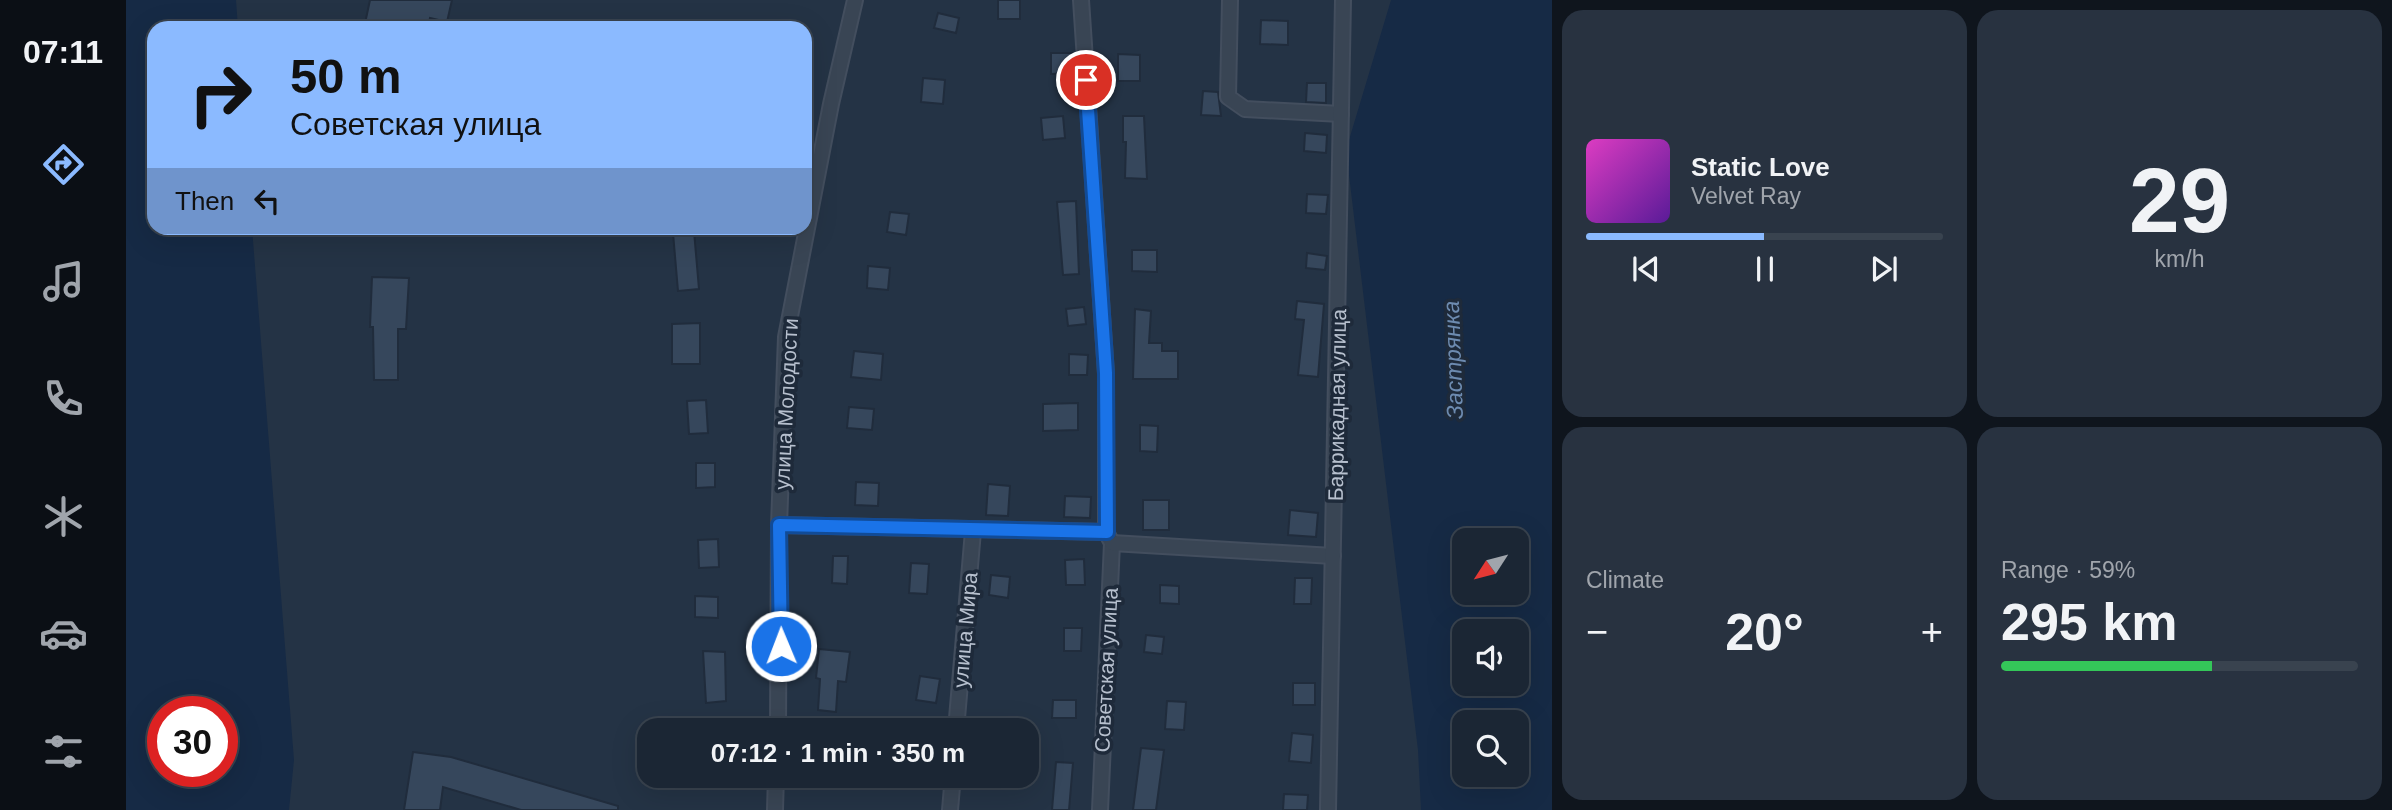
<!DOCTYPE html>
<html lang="en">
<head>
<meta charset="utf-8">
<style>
  body { margin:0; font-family:Arial,sans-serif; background:#283240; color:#f1f3f6; height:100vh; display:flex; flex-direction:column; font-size:26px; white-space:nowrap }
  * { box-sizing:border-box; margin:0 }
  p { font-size:23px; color:#a0a5ac }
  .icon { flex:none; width:38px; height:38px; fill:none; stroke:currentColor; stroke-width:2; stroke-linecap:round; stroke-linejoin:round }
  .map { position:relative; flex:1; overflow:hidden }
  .sheet { display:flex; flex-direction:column; gap:10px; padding:10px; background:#0f151d; width:840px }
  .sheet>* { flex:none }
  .banner { position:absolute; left:21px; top:21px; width:665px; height:214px; border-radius:21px; box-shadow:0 7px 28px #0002,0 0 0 2px #39434f; background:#8bbaff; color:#111; overflow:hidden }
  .needle { width:46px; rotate:234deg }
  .fabs { position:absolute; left:1326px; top:528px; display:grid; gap:14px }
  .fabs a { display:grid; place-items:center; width:77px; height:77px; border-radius:14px; background:#1b2634; box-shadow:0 7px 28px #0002,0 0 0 2px #39434f; font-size:35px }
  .speed { position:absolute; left:21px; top:696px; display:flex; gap:14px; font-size:35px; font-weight:700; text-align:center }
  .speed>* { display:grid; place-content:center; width:91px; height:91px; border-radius:50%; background:#1b2634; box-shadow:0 7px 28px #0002,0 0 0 2px #39434f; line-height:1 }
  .speed .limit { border:10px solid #d22; background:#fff; color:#111 }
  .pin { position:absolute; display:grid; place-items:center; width:60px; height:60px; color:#fff; margin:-30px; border:4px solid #fff; border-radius:50%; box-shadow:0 2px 7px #0007 }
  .me { position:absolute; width:77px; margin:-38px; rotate:359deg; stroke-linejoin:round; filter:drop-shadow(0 0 5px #0008) }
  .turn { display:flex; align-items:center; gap:24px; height:147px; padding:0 28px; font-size:32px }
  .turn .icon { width:91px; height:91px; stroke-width:2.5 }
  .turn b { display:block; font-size:49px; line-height:60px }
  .then { display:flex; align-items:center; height:66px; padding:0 28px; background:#0003; gap:14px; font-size:26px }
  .big { font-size:52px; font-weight:800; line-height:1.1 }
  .sheet .widget { flex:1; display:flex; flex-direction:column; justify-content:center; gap:10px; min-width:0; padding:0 24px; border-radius:21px; background:#283240 }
  .sheet .dial { align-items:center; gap:0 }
  .dial b { font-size:91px; line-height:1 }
  .song { display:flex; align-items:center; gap:21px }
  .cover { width:84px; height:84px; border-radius:10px; background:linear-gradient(135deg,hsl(310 70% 55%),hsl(270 70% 35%)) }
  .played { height:7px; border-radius:4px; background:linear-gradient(90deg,#8bbaff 50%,#39434f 50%) }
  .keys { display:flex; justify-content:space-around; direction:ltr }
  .heat { display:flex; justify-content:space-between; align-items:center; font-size:38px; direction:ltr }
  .charge { height:10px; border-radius:5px; background:linear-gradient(90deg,#34c759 59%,#39434f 0) }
  .sheet .tiles { flex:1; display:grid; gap:10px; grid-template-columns:repeat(2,1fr) }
  .trip { position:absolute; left:511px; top:718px; width:402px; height:70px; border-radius:21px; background:#1b2634; box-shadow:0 7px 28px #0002,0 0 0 2px #39434f; font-weight:800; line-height:70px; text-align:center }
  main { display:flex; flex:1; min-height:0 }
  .menu { display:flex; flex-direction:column; width:126px; justify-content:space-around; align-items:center; background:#0b0f15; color:#a0a5ac }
  .menu .icon { width:49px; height:49px }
  .menu .on { color:#8bbaff }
  .menu b { font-size:32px; color:#f1f3f6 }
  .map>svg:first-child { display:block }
  .water { fill:#162a45; fill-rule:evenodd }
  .building { fill:#36475c; stroke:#202c3c; stroke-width:2 }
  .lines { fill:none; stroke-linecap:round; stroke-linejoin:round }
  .minor-casing { stroke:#434e5e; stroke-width:18 }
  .minor { stroke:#394554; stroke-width:14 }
  .route-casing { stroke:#114b97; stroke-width:18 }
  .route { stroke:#1a73e8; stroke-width:12 }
  .labels { text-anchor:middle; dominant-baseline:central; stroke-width:7; stroke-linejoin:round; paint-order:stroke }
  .street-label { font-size:21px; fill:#b7c0ce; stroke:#1e2a3a }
  .water-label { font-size:23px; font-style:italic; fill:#6d8bb0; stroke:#1e2a3a }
</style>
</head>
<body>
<main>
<nav class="menu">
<b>07:11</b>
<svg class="icon on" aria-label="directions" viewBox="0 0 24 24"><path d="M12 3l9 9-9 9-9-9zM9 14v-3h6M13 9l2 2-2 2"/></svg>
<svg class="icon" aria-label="music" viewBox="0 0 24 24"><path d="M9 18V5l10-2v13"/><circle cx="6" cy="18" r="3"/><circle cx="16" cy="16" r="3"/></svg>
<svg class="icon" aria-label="phone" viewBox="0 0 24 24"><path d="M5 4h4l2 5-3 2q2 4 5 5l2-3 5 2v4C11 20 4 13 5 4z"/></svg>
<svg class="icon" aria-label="climate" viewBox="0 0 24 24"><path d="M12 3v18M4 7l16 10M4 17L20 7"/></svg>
<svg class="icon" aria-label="car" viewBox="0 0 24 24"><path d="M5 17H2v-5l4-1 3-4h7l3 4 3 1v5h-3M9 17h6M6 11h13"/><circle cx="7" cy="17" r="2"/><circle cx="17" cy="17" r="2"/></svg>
<svg class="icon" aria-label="filters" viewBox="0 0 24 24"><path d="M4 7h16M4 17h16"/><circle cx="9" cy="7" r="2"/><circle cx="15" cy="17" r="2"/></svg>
</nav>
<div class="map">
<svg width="1426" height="810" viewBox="0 0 1426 810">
  <rect width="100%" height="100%" fill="#243345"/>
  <!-- water -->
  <g class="water">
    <path d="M 0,0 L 110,0 L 112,28 L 28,28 L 28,228 L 126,228 L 168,760 L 163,810 L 0,810 ZM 37,712 L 96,712 L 96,772 L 37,772 Z"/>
    <path d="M 1265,0 L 1426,0 L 1426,810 L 1295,810 L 1292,750 L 1220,150 ZM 1339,541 L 1391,541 L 1391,593 L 1339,593 ZM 1339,632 L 1391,632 L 1391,684 L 1339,684 ZM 1339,723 L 1391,723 L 1391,775 L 1339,775 Z"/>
  </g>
  <!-- building -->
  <g class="building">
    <path d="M 244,0 L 326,0 L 321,22 L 304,18 L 302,28 L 238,28 Z"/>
    <rect x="872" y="0" width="22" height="19"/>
    <path d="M 812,13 L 833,18 L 830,33 L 808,28 Z"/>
    <path d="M 1135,20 L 1162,21 L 1162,45 L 1134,44 Z"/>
    <path d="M 925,53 L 946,53 L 947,73 L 925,74 Z"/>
    <path d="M 992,54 L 1014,55 L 1014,81 L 992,81 Z"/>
    <path d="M 797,78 L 819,80 L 817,104 L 795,102 Z"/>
    <path d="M 1181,83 L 1200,83 L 1200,103 L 1180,102 Z"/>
    <path d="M 1077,91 L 1092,92 L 1095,116 L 1075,115 Z"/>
    <path d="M 937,116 L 939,138 L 917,140 L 915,118 Z"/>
    <path d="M 997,116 L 1018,116 L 1021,179 L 999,178 L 1000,142 L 997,142 Z"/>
    <path d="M 1179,133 L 1201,135 L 1200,153 L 1178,151 Z"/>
    <path d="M 1181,194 L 1202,195 L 1200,214 L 1180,213 Z"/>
    <path d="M 950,201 L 953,274 L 937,275 L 931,202 Z"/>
    <path d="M 764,212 L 783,214 L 780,235 L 761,232 Z"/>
    <path d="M 568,231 L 573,289 L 552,291 L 547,233 Z"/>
    <path d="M 1006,250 L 1031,250 L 1031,272 L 1006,271 Z"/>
    <path d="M 1181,253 L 1201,256 L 1199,270 L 1180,268 Z"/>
    <path d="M 742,266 L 764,268 L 762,290 L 741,288 Z"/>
    <path d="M 246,277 L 283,278 L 280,329 L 272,329 L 272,380 L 248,380 L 247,327 L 244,327 Z"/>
    <path d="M 1171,301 L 1198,304 L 1192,377 L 1172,375 L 1178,320 L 1169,319 Z"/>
    <path d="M 958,307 L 960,324 L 942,326 L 940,309 Z"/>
    <path d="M 1009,309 L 1025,311 L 1023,343 L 1036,343 L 1036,351 L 1052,351 L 1052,379 L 1007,379 Z"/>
    <path d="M 574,323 L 574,364 L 546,364 L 546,324 Z"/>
    <path d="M 728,351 L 757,354 L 755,380 L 725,377 Z"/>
    <path d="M 943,354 L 962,355 L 961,375 L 943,375 Z"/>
    <path d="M 580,400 L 582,433 L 563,434 L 561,401 Z"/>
    <path d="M 952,403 L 952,430 L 917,431 L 917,404 Z"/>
    <path d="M 723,407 L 748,409 L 746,430 L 721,428 Z"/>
    <path d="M 1014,425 L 1032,426 L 1031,452 L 1014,451 Z"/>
    <path d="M 570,463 L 589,463 L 589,487 L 570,488 Z"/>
    <path d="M 730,482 L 753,483 L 752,506 L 729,505 Z"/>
    <path d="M 862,484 L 884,486 L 882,516 L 860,515 Z"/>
    <path d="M 939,496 L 965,497 L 964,518 L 938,517 Z"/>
    <rect x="1017" y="500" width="26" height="30"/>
    <path d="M 1164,510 L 1192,513 L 1190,537 L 1162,535 Z"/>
    <path d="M 592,539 L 593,567 L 573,568 L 572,540 Z"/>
    <path d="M 707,556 L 722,556 L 721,584 L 706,583 Z"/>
    <path d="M 958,559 L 959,585 L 940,585 L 939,560 Z"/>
    <path d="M 785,563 L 803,564 L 801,594 L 783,593 Z"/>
    <path d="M 865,575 L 884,577 L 882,598 L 863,595 Z"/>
    <path d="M 1169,578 L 1186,578 L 1185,604 L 1168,604 Z"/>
    <path d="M 1034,585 L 1053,586 L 1053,604 L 1034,603 Z"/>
    <path d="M 569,596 L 592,597 L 592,618 L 569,617 Z"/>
    <path d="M 938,628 L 956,628 L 955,651 L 938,651 Z"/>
    <path d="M 1020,635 L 1038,637 L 1036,654 L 1018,652 Z"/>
    <path d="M 693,649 L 724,652 L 720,682 L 712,681 L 710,712 L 692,710 L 694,679 L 690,678 Z"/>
    <path d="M 577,651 L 599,652 L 600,701 L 580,703 Z"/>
    <path d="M 794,676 L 814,679 L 810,703 L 790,700 Z"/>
    <rect x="1167" y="683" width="22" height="22"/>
    <path d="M 927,700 L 950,700 L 950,718 L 926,718 Z"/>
    <path d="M 1041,701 L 1060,702 L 1058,730 L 1039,729 Z"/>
    <path d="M 1166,733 L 1187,735 L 1185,763 L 1163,761 Z"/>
    <path d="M 1015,748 L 1038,750 L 1030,810 L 1007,810 Z"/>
    <path d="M 287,752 L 325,757 L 492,806 L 492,810 L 395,810 L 317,787 L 314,810 L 278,810 Z"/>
    <path d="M 930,762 L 947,763 L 943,810 L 926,810 Z"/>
    <path d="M 1158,794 L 1182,795 L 1181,810 L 1157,810 Z"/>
  </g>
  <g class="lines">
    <!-- minor casing -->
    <g class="minor-casing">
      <g id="minor">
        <path d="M 955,0 L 980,374 L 980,532 L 986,543 L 974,810"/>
        <path d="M 1104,0 L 1102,97 L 1119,109 L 1215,114"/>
        <path d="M 653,525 L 980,532"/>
        <path d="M 986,543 L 1207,556"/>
        <path d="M 652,730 L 653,525 L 660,337 L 705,104 L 729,0"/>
        <path d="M 830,730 L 847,531"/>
        <path d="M 649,810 L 650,775"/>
        <path d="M 824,810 L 827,775"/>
        <path d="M 1202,810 L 1217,0"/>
      </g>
    </g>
    <!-- minor -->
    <use href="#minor" class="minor"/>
  </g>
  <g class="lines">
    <!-- route casing -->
    <g class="route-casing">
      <path id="route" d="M 655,646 L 653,525 L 981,532 L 980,373 L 960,80"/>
    </g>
    <!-- route -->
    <use href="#route" class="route"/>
  </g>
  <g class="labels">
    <!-- street labels -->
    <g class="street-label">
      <text transform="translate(660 404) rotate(-87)">улица Молодости</text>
      <text transform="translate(1211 405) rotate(-89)">Баррикадная улица</text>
      <text transform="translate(839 630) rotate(-85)">улица Мира</text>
      <text transform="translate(980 670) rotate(-87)">Советская улица</text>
    </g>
    <!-- water labels -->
    <g class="water-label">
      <text transform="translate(1327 360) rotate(-92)">Застрянка</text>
    </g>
  </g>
</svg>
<div class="fabs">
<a><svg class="needle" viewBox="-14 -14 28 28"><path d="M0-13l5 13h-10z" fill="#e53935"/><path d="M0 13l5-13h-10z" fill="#a0a5ac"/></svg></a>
<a><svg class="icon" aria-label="sound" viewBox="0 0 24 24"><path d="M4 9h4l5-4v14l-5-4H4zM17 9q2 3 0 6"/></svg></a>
<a><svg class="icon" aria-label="search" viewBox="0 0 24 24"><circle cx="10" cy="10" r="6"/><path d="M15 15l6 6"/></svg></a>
</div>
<div class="speed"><div class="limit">30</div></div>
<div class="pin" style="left:960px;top:80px;background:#d93025"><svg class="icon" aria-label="arrive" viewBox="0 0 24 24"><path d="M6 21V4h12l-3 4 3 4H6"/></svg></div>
<svg class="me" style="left:655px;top:646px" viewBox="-20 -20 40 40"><circle r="17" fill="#1a73e8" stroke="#fff" stroke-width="3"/><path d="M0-11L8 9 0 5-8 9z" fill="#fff"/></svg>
<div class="trip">07:12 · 1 min · 350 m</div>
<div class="banner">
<div class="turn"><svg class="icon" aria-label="right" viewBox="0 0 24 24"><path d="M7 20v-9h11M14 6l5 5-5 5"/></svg><div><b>50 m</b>Советская улица</div></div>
<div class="then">Then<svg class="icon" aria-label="left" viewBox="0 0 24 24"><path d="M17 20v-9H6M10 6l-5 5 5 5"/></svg></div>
</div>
</div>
<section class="sheet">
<div class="tiles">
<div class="widget">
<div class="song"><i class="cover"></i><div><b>Static Love</b><p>Velvet Ray</p></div></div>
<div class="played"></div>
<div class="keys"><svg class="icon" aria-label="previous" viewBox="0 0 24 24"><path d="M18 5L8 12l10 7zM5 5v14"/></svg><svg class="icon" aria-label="pause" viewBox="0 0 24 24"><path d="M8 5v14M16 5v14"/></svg><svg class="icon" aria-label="next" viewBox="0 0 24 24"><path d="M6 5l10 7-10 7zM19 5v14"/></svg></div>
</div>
<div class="widget dial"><b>29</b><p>km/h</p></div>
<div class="widget"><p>Climate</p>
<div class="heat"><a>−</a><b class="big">20°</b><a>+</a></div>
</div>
<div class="widget"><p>Range · 59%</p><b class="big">295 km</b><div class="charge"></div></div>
</div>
</section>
</main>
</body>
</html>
